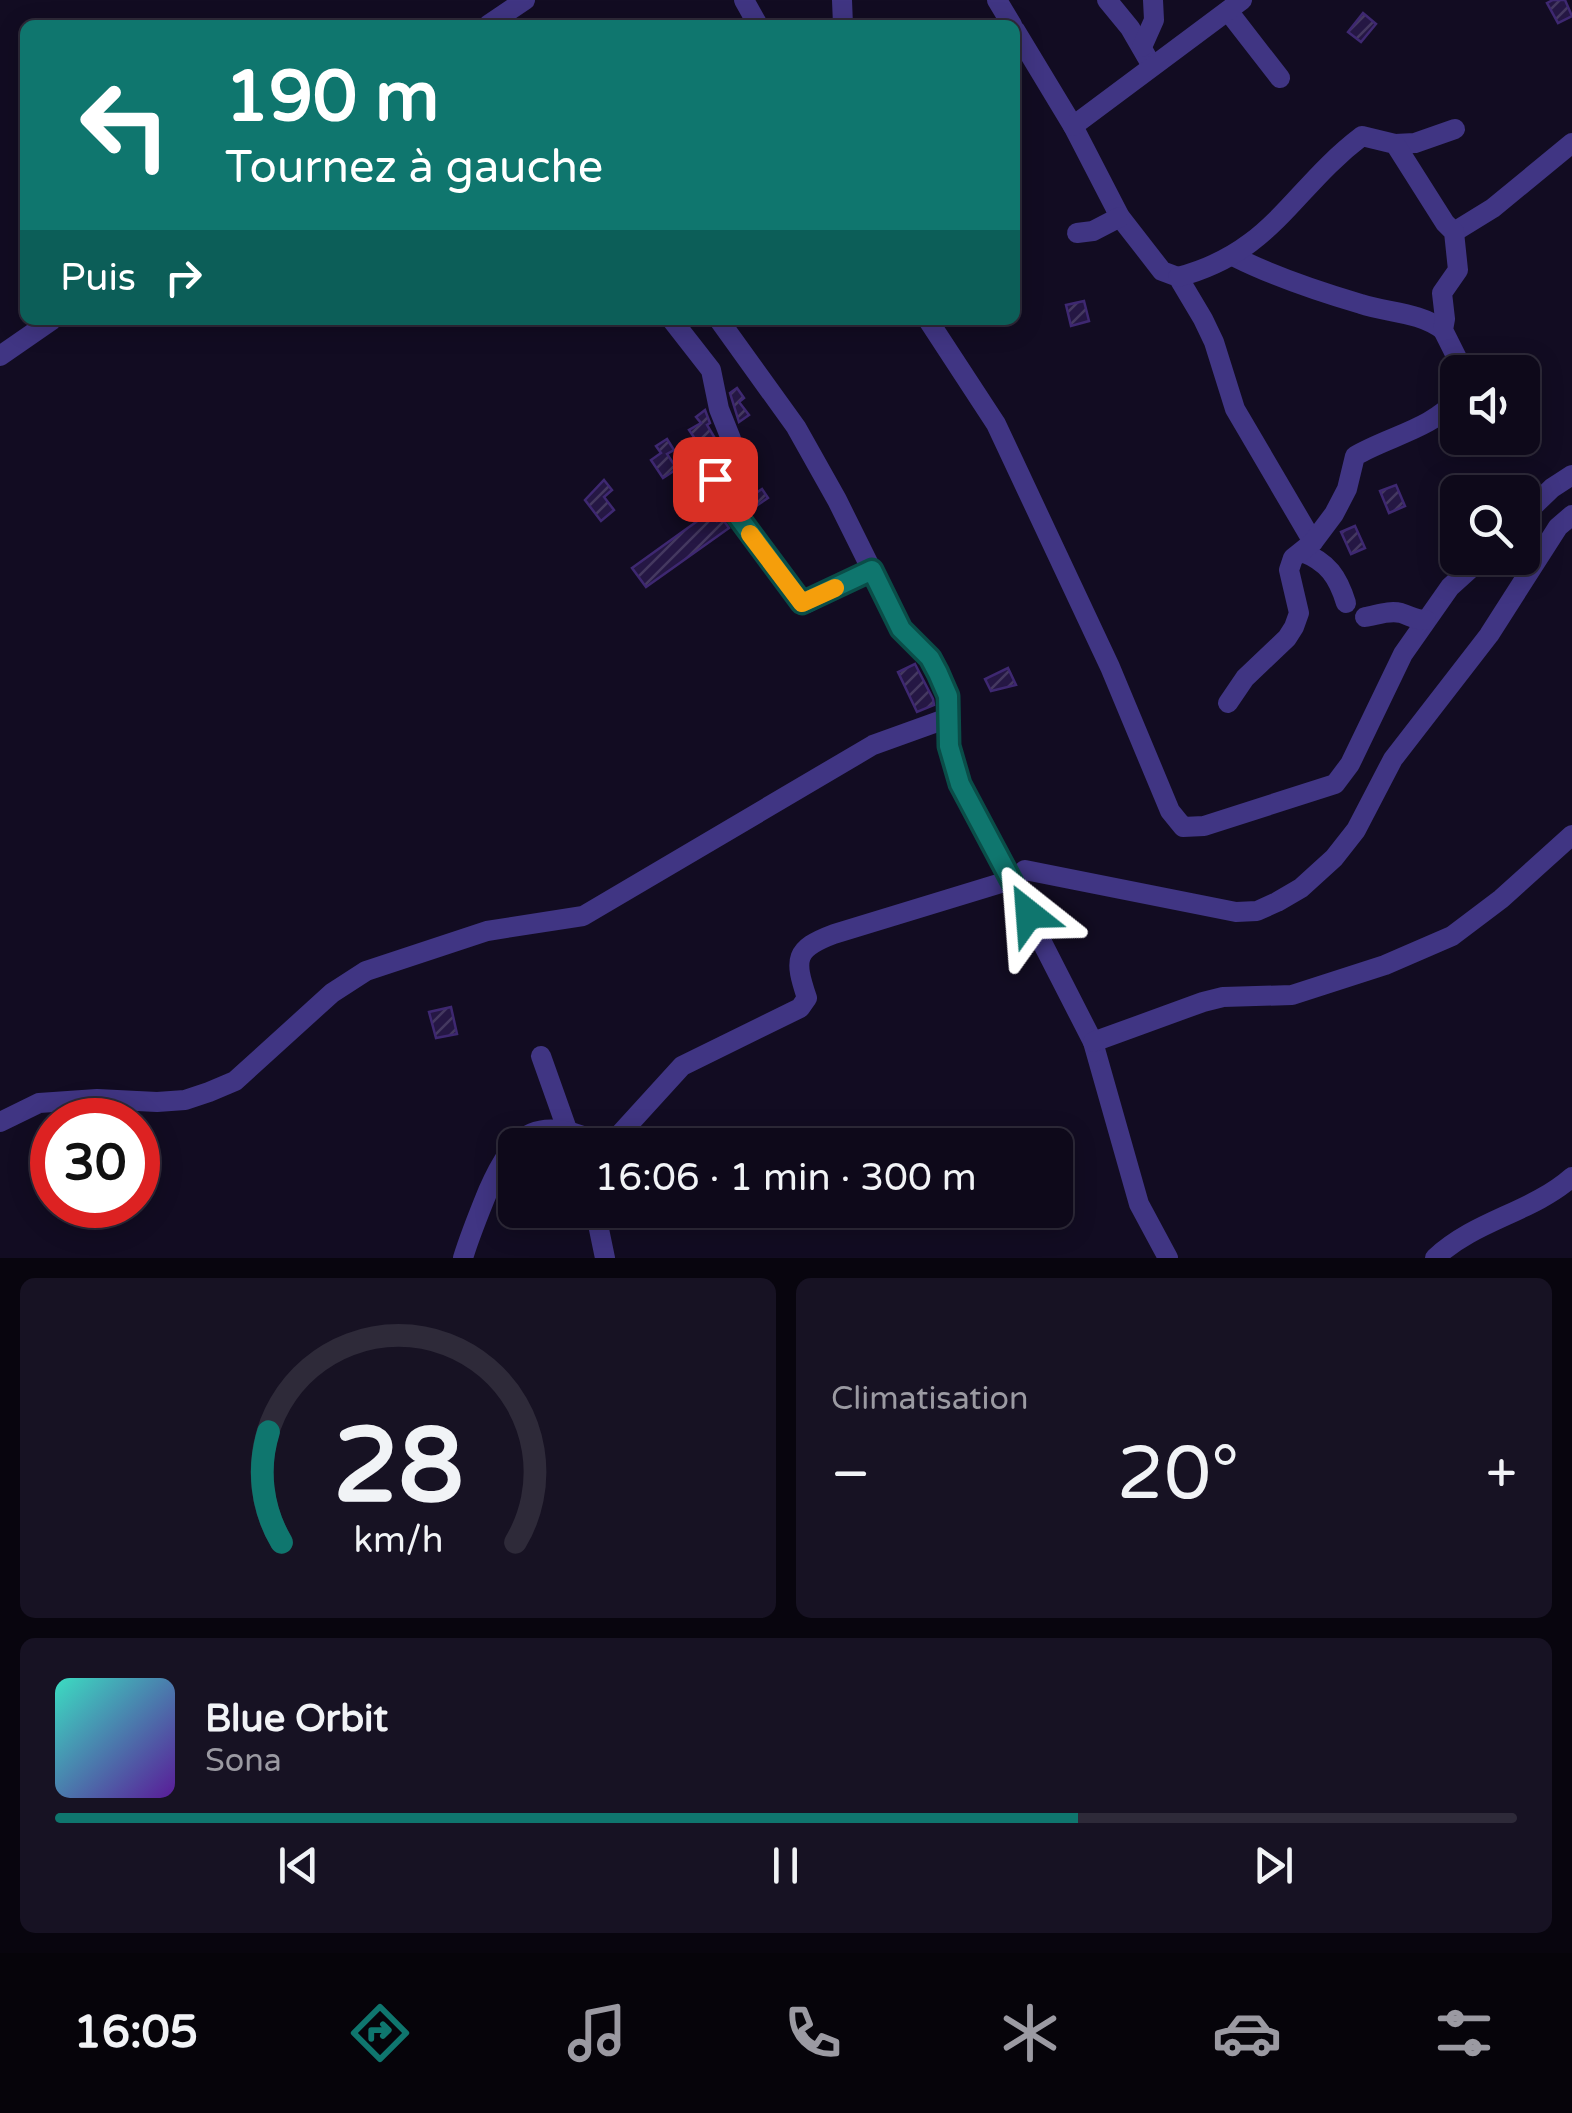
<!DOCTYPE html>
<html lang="fr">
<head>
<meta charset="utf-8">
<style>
  body { margin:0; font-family:"Varela Round",sans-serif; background:#171223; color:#f1f3f6; height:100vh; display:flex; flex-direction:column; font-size:38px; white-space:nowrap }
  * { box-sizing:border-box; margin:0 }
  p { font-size:32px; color:#9b9aa2 }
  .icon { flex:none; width:55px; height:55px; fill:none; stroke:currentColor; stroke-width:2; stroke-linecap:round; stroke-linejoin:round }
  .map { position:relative; height:1258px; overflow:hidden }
  .panel { display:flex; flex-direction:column; gap:20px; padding:20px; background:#08050e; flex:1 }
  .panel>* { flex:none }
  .guide { position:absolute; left:20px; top:20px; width:1000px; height:305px; border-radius:15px; box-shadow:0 5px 25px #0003,0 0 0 2px #2e2a39; background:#0f766e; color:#fff; overflow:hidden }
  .buttons { position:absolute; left:1440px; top:355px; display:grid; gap:20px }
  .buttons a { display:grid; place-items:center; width:100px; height:100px; border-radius:15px; background:#0e091a; box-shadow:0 5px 25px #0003,0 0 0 2px #2e2a39; font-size:50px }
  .speed { position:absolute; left:30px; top:1098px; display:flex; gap:20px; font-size:50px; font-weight:700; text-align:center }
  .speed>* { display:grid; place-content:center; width:130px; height:130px; border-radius:50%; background:#0e091a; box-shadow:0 5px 25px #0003,0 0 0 2px #2e2a39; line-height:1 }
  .speed .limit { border:15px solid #d22; background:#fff; color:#111 }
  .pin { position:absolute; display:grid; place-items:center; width:85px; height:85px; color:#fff; margin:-42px; border-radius:20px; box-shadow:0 5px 15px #0006 }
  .me { position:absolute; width:110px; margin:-55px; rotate:332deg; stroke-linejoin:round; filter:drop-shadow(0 0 8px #0008) }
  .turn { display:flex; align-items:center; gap:35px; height:210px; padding:0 40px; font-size:45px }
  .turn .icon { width:130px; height:130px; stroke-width:2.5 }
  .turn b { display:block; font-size:70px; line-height:85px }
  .then { display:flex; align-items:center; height:95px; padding:0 40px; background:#0003; gap:20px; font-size:38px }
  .big { font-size:75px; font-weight:600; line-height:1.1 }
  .panel .card { flex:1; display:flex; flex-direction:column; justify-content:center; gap:15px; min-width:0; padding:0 35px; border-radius:15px; background:#171223 }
  .panel .dial { align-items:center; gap:0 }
  .dial svg { height:260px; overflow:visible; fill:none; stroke:#2e2a39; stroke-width:7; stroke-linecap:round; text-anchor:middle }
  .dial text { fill:#f1f3f6; stroke:none }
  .song { display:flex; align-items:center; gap:30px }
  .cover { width:120px; height:120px; border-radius:15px; background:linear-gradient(135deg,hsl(170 70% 55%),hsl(270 70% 35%)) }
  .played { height:10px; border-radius:5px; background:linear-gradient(90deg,#0f766e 70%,#2e2a39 70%) }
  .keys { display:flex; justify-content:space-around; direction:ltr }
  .heat { display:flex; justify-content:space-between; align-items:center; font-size:55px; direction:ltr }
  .panel .tiles { flex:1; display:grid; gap:20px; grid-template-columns:1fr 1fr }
  .card:last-child { grid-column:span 2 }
  .trip { position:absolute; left:498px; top:1128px; width:575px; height:100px; border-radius:15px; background:#0e091a; box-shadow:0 5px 25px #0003,0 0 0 2px #2e2a39; font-weight:600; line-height:100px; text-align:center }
  .tab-bar { display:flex; height:160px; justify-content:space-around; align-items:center; background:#06040a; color:#9b9aa2 }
  .tab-bar .icon { width:70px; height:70px }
  .tab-bar .active { color:#0f766e }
  .tab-bar b { font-size:45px; color:#f1f3f6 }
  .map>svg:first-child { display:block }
  .building { fill:url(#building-hatch); stroke:#3e2871; stroke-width:2.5 }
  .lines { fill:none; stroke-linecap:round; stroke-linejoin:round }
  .minor { stroke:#403583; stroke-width:20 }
  .route-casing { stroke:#0a4d48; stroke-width:25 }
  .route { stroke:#0f766e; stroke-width:18 }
  .slow { stroke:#f59e0b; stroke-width:18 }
</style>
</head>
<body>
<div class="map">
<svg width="1572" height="1258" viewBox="0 0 1572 1258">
  <defs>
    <pattern id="building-hatch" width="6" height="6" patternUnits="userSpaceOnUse" patternTransform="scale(2.5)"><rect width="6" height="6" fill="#251744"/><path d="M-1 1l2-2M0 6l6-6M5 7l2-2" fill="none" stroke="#443860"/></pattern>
  </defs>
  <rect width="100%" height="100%" fill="#120c22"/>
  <!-- building -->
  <g class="building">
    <path d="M 1553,0 L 1565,0 L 1572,16 L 1558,23 L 1547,3 Z"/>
    <path d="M 1363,13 L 1376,24 L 1361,42 L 1348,32 Z"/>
    <path d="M 1084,301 L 1089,321 L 1071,326 L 1066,305 Z"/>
    <path d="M 737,388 L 744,398 L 739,402 L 749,415 L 739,422 L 730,393 Z"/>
    <path d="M 705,410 L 710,423 L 707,425 L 716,440 L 702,449 L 689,430 L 701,423 L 696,417 Z"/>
    <path d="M 667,439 L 674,450 L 667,454 L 677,469 L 663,478 L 651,460 L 661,453 L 656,446 Z"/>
    <path d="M 604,480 L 612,490 L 604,497 L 614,510 L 601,521 L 585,500 Z"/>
    <path d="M 749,483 L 756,493 L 762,489 L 768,498 L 750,510 L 737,492 Z"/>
    <path d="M 1396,485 L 1405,506 L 1389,513 L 1380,491 Z"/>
    <path d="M 710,512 L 717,521 L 722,518 L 729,528 L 646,587 L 632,568 Z"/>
    <path d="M 1355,526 L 1365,548 L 1351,554 L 1341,532 Z"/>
    <path d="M 915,664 L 933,699 L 934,705 L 917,712 L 898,672 Z"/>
    <path d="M 1008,668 L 1016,685 L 991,691 L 985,679 Z"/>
    <path d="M 451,1007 L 457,1034 L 436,1038 L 429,1012 Z"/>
  </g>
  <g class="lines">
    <!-- minor -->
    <g class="minor">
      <path d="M 744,0 L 758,25"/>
      <path d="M 842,0 L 843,25"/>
      <path d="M 997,0 L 1012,25"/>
      <path d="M 1107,0 L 1130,28 L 1152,66"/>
      <path d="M 1228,11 L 1280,78"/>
      <path d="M 488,25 L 525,0"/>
      <path d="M 1015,30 L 1073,126 L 1120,217 L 1162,271 L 1178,277 L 1203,319 L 1214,342 L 1235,409 L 1313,542"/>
      <path d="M 1142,47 L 1154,20 L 1153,0"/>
      <path d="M 1073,126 L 1242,0"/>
      <path d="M 1395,144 L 1415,143 L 1455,129"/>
      <path d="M 1454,232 L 1493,208 L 1572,143"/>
      <path d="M 1077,233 L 1093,231 L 1120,217"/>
      <path d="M 1235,257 C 1275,277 1317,291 1361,304 C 1389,313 1419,312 1443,330"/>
      <path d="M 1178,277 C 1273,252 1291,190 1362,136 L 1395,144 L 1445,223 L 1454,232 L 1458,270 L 1442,293 L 1445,319 L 1443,330 L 1464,372"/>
      <path d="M 672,320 L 711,370 L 719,409 L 731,439 L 728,457 L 715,479 L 725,499 L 798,599 L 807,603 L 872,570"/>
      <path d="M 719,320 L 796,427 L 837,500 L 901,629 L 929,659 L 938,673 L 947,696 L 949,746 L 961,784 L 1093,1042 L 1139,1204 L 1168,1258"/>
      <path d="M 928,320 L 996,424 L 1110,667 L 1170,811 L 1183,827 L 1204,826 L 1335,784 L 1350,764 L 1403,654 L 1450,587 L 1482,558"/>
      <path d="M 0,356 L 52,320"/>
      <path d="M 1522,517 L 1552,488 L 1572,475"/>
      <path d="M 1302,552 C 1328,562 1338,577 1346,603"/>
      <path d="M 1365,617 C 1377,615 1389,610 1401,613 C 1411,616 1415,620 1426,620"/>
      <path d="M 1228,703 L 1245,678 L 1287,638 L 1294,627 L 1299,613 L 1289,570 L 1293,558 L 1313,542 L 1334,514 L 1347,489 L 1355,456 C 1389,436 1432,429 1458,398"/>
      <path d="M 1093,1042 L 1203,1002 L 1223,997 L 1292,995 L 1385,965 L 1452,936 L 1501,899 L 1572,835"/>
      <path d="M 541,1056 L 568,1132"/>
      <path d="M 0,1122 L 39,1103 L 97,1099 L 157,1102 L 185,1100 L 209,1092 L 235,1081 L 332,993 L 366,971 L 487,931 L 583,916 L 873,745 L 948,718"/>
      <path d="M 610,1145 L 682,1066 L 800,1008 L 807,998 C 794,959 794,949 834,934 L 1011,880 L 1025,870 L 1236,912 L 1257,911 L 1277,902 L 1301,888 L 1334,858 L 1356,830 L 1393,759 L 1489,635 L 1558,527 L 1572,515"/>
      <path d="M 595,1210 L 605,1258"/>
      <path d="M 463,1258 C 470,1235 479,1213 488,1191 C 515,1129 539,1114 604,1145"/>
      <path d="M 1435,1258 C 1475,1220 1531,1213 1572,1177"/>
    </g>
  </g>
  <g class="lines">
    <!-- route casing -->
    <g class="route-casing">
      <path id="route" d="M 715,479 L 725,499 L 802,603 L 872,570 L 901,629 L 930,658 L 938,673 L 948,696 L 949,746 L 960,784 L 1029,914"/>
    </g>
    <!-- route -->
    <use href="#route" class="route"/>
    <!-- slow -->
    <path class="slow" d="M 750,534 L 802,603 L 835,588"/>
  </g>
</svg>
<div class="buttons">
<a><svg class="icon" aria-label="sound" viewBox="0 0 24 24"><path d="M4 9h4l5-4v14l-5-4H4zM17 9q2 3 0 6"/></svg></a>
<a><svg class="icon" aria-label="search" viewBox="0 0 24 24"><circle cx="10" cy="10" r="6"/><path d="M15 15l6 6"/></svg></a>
</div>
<div class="speed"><div class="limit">30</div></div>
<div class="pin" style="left:715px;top:479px;background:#d93025"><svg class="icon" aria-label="arrive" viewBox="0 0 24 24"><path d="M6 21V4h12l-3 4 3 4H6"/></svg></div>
<svg class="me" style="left:1029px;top:914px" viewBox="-20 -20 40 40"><path d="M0-17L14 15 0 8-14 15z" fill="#0f766e" stroke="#fff" stroke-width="4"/></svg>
<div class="trip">16:06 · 1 min · 300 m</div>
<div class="guide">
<div class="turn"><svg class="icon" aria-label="left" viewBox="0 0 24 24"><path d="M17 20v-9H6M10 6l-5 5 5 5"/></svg><div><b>190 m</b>Tournez à gauche</div></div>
<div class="then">Puis<svg class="icon" aria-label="right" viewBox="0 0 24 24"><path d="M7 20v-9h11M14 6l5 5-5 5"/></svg></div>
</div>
</div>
<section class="panel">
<div class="tiles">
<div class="card dial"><svg viewBox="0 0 100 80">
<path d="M14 69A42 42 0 1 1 86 69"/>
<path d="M14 69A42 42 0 0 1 10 35" stroke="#0f766e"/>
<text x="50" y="56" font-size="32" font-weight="700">28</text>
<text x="50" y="72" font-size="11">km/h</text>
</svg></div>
<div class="card"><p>Climatisation</p>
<div class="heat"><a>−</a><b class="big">20°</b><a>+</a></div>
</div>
<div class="card">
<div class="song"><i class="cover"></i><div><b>Blue Orbit</b><p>Sona</p></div></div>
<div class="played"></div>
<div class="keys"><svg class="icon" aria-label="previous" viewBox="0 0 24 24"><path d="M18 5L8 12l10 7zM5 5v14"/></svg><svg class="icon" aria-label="pause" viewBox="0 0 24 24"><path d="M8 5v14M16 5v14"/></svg><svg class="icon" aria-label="next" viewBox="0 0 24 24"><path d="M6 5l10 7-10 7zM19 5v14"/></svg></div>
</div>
</div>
</section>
<nav class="tab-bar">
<b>16:05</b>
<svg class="icon active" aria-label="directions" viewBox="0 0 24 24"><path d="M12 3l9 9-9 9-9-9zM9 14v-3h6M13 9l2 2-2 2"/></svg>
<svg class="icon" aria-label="music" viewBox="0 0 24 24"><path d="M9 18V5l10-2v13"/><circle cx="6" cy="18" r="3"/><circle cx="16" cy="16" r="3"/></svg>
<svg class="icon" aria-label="phone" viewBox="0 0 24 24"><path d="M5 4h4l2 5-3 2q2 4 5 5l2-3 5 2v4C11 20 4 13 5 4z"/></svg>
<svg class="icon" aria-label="climate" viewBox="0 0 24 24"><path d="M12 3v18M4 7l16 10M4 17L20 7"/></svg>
<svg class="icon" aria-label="car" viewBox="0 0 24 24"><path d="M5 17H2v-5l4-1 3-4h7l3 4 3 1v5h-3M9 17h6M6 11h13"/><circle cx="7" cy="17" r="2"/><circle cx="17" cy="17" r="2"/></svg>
<svg class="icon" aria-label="filters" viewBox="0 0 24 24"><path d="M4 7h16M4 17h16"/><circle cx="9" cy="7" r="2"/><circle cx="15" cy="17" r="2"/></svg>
</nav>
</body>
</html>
